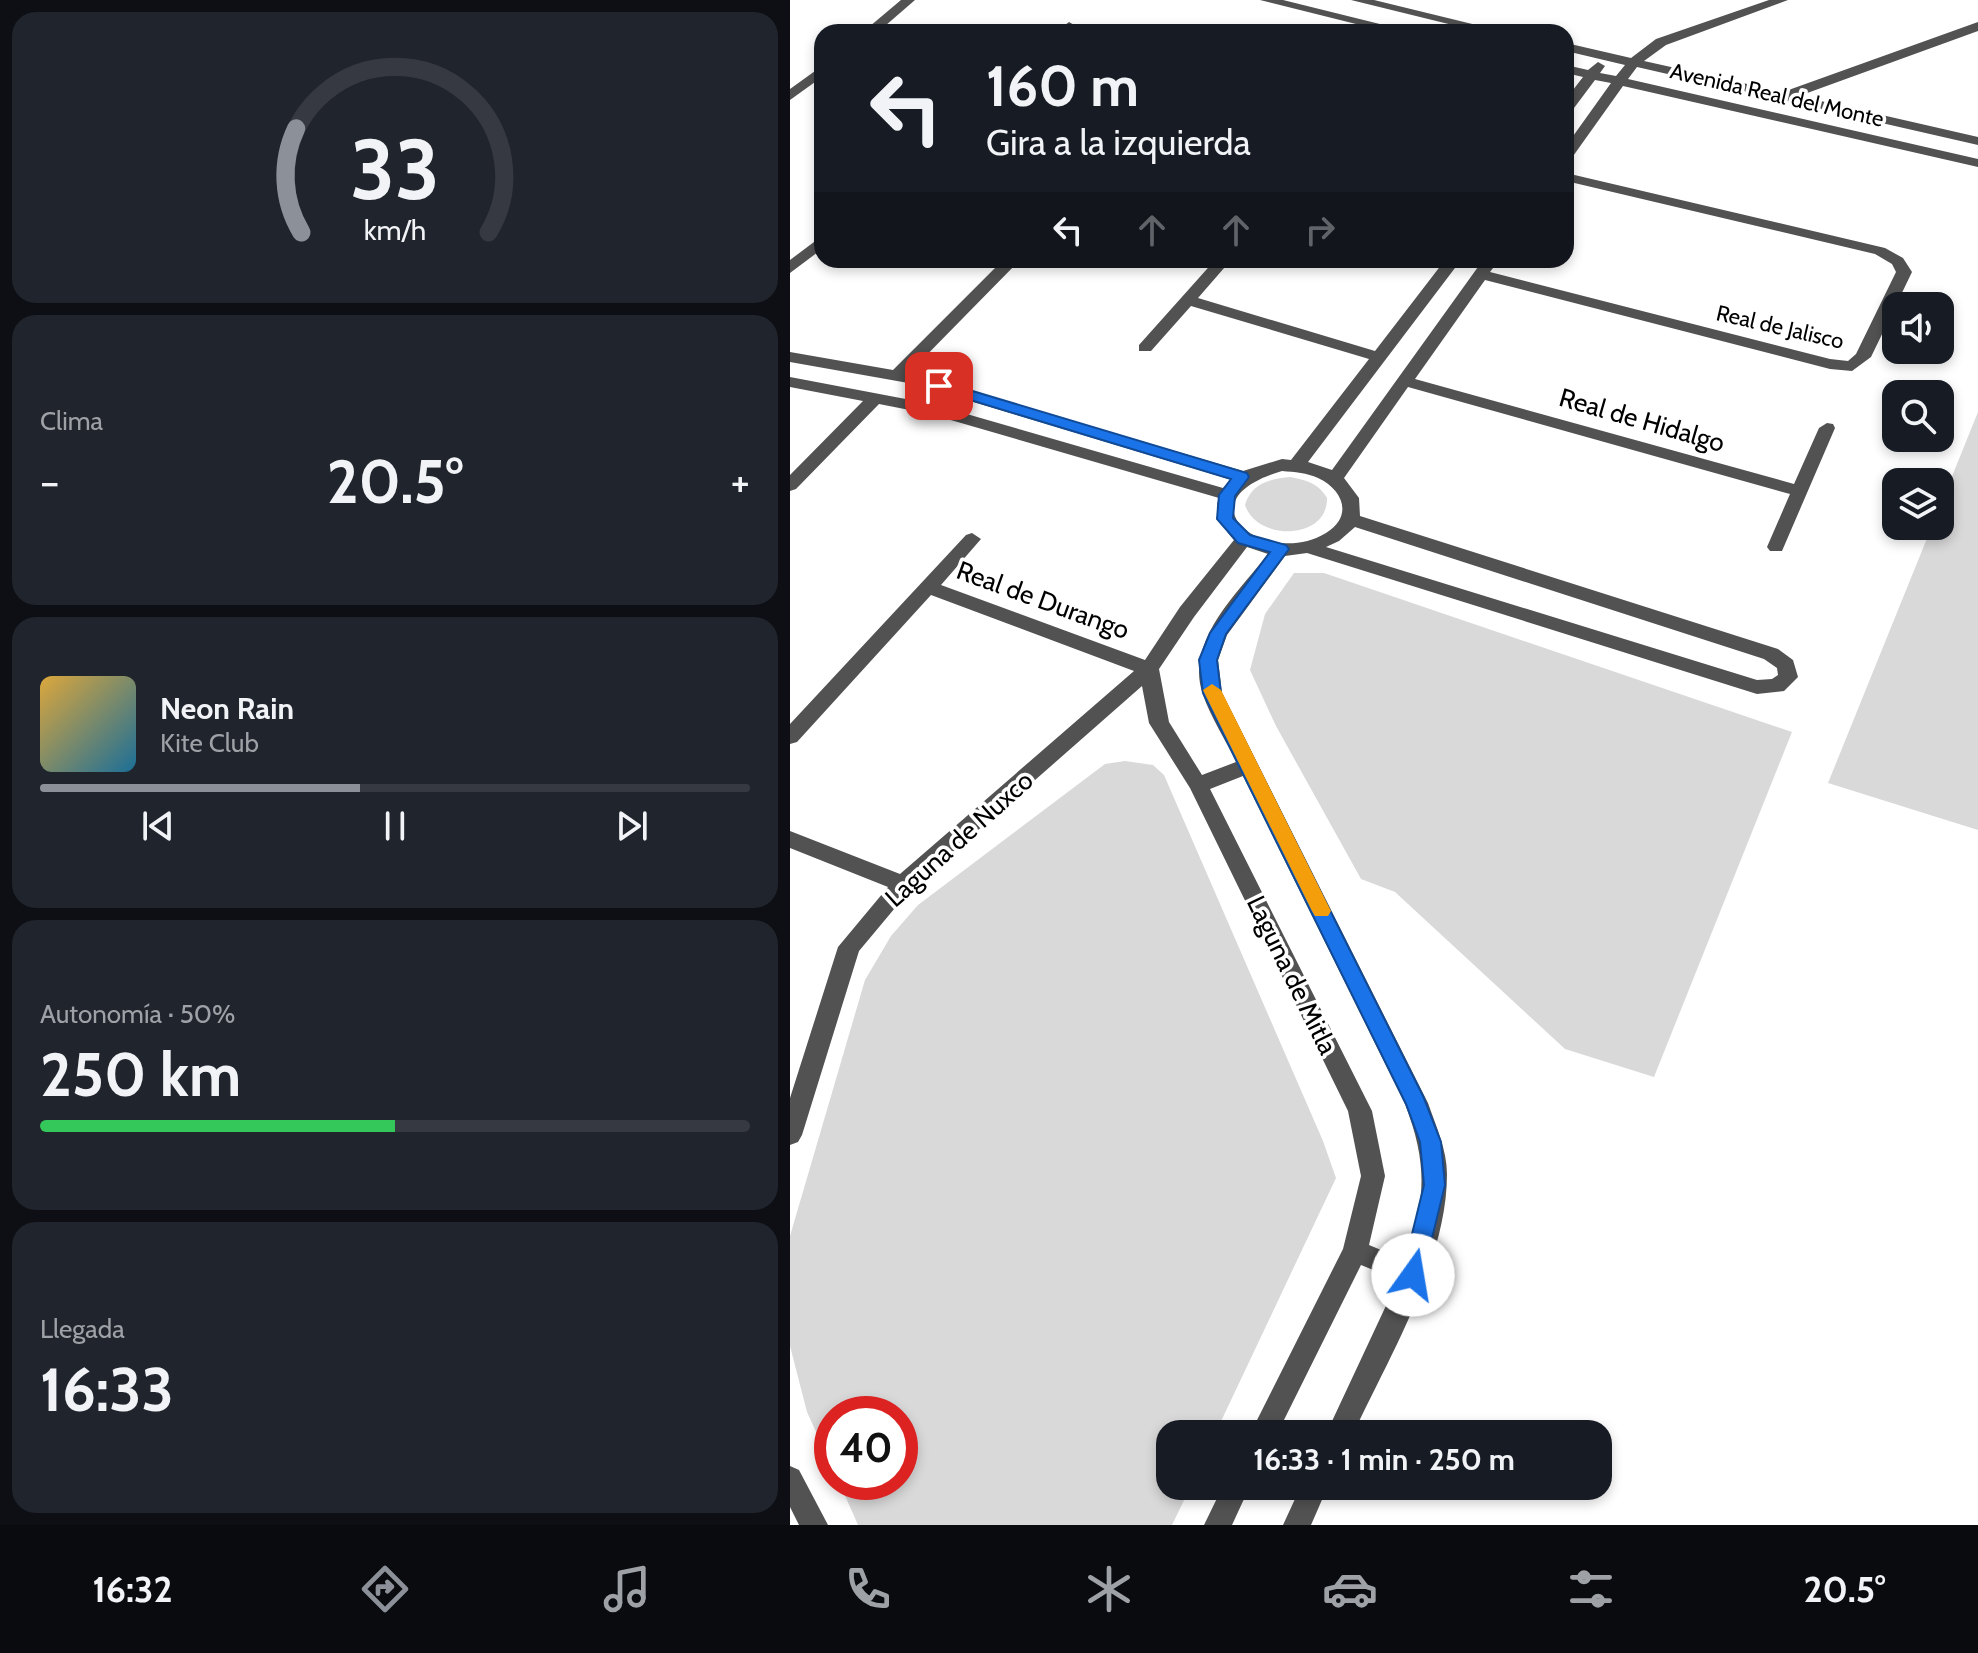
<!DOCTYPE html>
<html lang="es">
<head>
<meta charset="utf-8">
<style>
  body { margin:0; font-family:Cabin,sans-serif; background:#20242c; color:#f1f3f6; height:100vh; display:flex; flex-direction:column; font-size:30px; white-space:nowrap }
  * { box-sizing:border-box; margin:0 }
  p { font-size:26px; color:#9ea1a6 }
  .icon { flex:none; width:44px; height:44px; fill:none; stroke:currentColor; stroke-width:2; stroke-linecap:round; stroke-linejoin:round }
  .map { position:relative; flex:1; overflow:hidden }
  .sheet { display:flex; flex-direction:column; gap:12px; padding:12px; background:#0d0f14; width:790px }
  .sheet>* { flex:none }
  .guide { position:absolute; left:24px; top:24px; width:760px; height:244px; border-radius:24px; box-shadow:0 4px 12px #0003; background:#171b24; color:#f1f3f6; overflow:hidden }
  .tools { position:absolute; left:1092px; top:292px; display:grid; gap:16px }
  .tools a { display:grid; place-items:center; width:72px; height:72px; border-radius:16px; background:#171b24; box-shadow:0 4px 12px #0003; font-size:40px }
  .speed { position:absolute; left:24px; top:1396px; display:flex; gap:16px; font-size:40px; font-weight:700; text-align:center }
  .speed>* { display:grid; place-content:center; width:104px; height:104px; border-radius:50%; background:#171b24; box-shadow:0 4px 12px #0003; line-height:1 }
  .speed .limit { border:12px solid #d22; background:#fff; color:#111 }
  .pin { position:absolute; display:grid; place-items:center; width:68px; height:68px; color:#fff; margin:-34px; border-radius:16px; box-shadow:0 4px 12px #0006 }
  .me { position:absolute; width:88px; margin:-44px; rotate:13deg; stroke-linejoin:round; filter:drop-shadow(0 0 6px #0008) }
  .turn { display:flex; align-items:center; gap:28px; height:168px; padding:0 40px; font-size:36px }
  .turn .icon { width:104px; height:104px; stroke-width:2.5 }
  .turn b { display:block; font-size:56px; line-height:68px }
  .lanes { display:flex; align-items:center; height:76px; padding:0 40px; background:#0003; justify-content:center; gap:40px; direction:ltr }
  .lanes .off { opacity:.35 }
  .big { font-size:60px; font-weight:700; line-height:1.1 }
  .sheet .tile { flex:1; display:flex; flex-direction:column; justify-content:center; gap:12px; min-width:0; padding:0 28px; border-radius:24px; background:#20242c }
  .sheet .dial { align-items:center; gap:0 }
  .dial svg { height:208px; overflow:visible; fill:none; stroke:#363941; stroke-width:7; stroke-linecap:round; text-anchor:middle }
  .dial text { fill:#f1f3f6; stroke:none }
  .song { display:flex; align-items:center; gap:24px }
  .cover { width:96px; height:96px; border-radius:12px; background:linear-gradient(135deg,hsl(40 70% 55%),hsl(200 70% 35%)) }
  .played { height:8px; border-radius:4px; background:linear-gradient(90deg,#8c9099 45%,#363941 45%) }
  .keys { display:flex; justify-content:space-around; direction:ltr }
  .heat { display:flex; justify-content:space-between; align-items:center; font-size:44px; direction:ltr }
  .charge { height:12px; border-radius:6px; background:linear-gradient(90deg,#34c759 50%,#363941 0) }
  .trip { position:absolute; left:366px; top:1420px; width:456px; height:80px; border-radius:24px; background:#171b24; box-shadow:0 4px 12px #0003; font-weight:700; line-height:80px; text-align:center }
  .tabs { display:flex; height:128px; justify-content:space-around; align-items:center; background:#090b0e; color:#9ea1a6 }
  .tabs .icon { width:56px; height:56px }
  .tabs .selected { color:#8c9099 }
  .tabs b { font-size:36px; color:#f1f3f6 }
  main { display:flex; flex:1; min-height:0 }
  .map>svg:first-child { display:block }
  .green { fill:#d9d9d9 }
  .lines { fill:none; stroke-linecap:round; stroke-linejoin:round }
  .minor { fill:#525252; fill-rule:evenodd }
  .route { fill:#1a73e8; stroke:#114b97; stroke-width:2 }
  .slow { fill:#f59e0b }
  .labels { text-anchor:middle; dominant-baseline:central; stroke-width:7; stroke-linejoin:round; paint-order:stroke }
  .far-street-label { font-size:22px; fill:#000; stroke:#fff }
  .street-label { font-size:26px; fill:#000; stroke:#fff }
</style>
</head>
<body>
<main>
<section class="sheet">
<div class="tile dial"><svg viewBox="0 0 100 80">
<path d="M14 69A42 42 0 1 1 86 69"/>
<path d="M14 69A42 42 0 0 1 12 29" stroke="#8c9099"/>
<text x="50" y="56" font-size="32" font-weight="700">33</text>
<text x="50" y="72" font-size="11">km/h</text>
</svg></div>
<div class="tile"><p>Clima</p>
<div class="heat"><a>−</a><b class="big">20.5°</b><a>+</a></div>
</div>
<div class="tile">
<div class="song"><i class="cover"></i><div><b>Neon Rain</b><p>Kite Club</p></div></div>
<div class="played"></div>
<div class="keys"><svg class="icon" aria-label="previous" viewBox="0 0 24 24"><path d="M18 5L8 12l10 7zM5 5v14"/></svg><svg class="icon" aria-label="pause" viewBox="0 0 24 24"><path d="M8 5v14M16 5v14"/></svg><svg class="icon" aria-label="next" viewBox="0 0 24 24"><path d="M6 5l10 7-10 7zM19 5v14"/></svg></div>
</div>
<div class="tile"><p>Autonomía · 50%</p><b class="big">250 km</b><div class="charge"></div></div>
<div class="tile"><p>Llegada</p><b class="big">16:33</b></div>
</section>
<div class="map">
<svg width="1188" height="1525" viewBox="0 0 1188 1525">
  <rect width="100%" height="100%" fill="#fff"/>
  <!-- green -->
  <g class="green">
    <path d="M 1188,412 L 1188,830 L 1038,783 L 1142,526 L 1150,526 L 1150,506 Z"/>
    <path d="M 500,477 C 516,480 528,483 537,498 C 538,540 467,542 455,505 C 461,484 479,479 500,477 Z"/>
    <path d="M 504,573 L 534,573 L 1002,732 L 864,1077 L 775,1049 L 605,892 L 571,879 L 486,726 L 460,670 L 475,614 Z"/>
    <path d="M 335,761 L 363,765 L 374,775 L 533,1141 L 546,1178 L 425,1434 L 380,1434 L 380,1486 L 401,1486 L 382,1525 L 68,1525 L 49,1482 L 110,1482 L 110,1414 L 42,1414 L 42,1467 L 17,1412 L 0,1346 L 0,1236 L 75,980 L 101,936 L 128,905 L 315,764 Z"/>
  </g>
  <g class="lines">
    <!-- minor -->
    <g class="minor">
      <path d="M 111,0 L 125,0 L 88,32 L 73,32 Z"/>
      <path d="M 470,0 L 493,0 L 622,32 L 598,32 Z"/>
      <path d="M 561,0 L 584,0 L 715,32 L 691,32 Z"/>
      <path d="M 979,0 L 998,0 L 876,45 L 854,61 L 993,92 L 1188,22 L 1188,31 L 1009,96 L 1188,137 L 1188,145 L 847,67 L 838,79 L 1188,159 L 1188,167 L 833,86 L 781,159 L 776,160 L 776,146 L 821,83 L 805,80 L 781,112 L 776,113 L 776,99 L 793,77 L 776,73 L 776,65 L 798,70 L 808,62 L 815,66 L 810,73 L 826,76 L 835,65 L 776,51 L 776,43 L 841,58 L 866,39 Z"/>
      <path d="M 279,22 L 286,26 L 280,32 L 266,32 Z"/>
      <path d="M 32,66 L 32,77 L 0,100 L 0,89 Z"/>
      <path d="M 776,173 L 1095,248 L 1113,258 L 1122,272 L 1081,357 L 1062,371 L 1040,369 L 695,280 L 625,379 L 1004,484 L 1029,428 L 1037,423 L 1043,424 L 1045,428 L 992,551 L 980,551 L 977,547 L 1000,494 L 618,387 L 554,478 L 569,498 L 570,516 L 988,649 L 1003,660 L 1008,677 L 994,691 L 967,694 L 517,553 L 495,556 L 437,635 L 428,660 L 432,693 L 638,1103 C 646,1126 657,1150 657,1174 C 657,1261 599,1357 563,1434 L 536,1434 L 608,1280 L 571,1265 L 487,1434 L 460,1434 L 553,1249 L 571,1176 L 558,1111 L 400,788 L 359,723 L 352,686 L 120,890 L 69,951 L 12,1135 L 8,1142 L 0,1145 L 0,1098 L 48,947 L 98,887 L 0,848 L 0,831 L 110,874 L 344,671 L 141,595 L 7,742 L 0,744 L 0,724 L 176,535 L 182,533 L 191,539 L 151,585 L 355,660 L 390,607 L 444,540 C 434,528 422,514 429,498 L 140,414 L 89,404 L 6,489 L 0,491 L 0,475 L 73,401 L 0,387 L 0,377 L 142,404 L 433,488 L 442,480 L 124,384 L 0,362 L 0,352 L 103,370 L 213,260 L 230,260 L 119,373 L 453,471 L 492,459 L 501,460 L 579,359 L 401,306 L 361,351 L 349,351 L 349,345 L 425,260 L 441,260 L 408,298 L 585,351 L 655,260 L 671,260 L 518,462 L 542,470 L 693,260 L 709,260 L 700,272 L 1040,359 L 1058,361 L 1066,354 L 1106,272 L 1102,264 L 1085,254 L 776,181 ZM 492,471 C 505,472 517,473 528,478 C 554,490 563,517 536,533 C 477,569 387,502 492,471 ZM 565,527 L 974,659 L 987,668 L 988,675 L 982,679 L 967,680 L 536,547 L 549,541 ZM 457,547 L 478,554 C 448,593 394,641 413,695 C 421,718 436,740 446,762 L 412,775 L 379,722 L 369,669 L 404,617 ZM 453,776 L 615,1104 C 638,1164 636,1200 615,1260 L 579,1245 L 595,1176 L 582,1111 L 420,789 Z"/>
      <path d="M 32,236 L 32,249 L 0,273 L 0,260 Z"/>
      <path d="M 0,1466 L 9,1470 L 38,1525 L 9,1525 L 0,1507 Z"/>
      <path d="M 433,1486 L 460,1486 L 442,1525 L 414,1525 Z"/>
      <path d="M 511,1486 L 538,1486 L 521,1525 L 493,1525 Z"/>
    </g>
  </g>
  <!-- route -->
  <path class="route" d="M 149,381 L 457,473 L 459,477 L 445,496 L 443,518 L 460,535 L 496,545 L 499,549 L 436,634 L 427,660 L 431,693 L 633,1096 L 651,1142 L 655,1185 L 631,1283 L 623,1286 L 615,1283 L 612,1275 L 634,1185 L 630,1142 L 616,1104 L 413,693 L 409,660 L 420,633 L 480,552 L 448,543 L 427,519 L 429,495 L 441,479 L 144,389 L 144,382 Z"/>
  <!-- slow -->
  <path class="slow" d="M 422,684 L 431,690 L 541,911 L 538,916 L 525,916 L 522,911 L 413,690 Z"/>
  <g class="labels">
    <!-- far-street labels -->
    <g class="far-street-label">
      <text transform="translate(987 95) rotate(13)">Avenida Real del Monte</text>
      <text transform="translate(990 327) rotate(13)">Real de Jalisco</text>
    </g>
    <!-- street labels -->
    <g class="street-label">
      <text transform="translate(852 420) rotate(16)">Real de Hidalgo</text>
      <text transform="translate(253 600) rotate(20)">Real de Durango</text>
      <text transform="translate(169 839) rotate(-42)">Laguna de Nuxco</text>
      <text transform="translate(502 975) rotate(64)">Laguna de Mitla</text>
    </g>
  </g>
</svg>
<div class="tools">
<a><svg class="icon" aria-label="sound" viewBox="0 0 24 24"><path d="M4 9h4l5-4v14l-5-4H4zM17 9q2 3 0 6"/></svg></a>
<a><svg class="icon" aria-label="search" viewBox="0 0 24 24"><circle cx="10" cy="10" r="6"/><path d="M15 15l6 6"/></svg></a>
<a><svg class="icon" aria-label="layers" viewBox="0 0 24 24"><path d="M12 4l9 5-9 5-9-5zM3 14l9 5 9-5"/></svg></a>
</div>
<div class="speed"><div class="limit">40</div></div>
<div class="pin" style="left:149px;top:386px;background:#d93025"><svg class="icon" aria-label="arrive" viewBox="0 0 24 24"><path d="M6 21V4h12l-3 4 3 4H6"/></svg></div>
<svg class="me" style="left:623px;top:1275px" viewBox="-20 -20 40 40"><circle r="19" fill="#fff"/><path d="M0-13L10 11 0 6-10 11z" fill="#1a73e8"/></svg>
<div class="trip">16:33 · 1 min · 250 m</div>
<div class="guide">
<div class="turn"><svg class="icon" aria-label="left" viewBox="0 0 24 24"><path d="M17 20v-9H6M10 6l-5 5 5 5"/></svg><div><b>160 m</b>Gira a la izquierda</div></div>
<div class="lanes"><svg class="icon" aria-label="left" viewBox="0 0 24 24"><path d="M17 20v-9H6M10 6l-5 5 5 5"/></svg><svg class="icon off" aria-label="ahead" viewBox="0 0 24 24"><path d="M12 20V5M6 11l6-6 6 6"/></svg><svg class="icon off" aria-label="ahead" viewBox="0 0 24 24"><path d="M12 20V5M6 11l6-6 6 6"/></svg><svg class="icon off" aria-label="right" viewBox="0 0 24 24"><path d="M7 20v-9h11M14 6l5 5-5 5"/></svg></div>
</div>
</div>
</main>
<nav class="tabs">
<b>16:32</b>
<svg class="icon selected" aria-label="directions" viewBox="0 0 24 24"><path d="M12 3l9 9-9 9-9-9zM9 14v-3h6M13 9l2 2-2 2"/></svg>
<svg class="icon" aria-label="music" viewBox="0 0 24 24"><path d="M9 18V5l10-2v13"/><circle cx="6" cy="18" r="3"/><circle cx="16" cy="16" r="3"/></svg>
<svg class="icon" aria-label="phone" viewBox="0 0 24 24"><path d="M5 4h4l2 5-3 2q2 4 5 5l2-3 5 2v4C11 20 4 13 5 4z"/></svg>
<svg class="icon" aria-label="climate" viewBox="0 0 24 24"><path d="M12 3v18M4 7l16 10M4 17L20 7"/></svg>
<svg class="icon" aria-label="car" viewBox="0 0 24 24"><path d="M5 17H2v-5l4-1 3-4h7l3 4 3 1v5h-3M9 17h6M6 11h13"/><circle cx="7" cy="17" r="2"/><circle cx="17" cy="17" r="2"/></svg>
<svg class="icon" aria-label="filters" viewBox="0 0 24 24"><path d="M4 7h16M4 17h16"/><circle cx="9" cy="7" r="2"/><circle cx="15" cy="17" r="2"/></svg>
<b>20.5°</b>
</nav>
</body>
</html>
